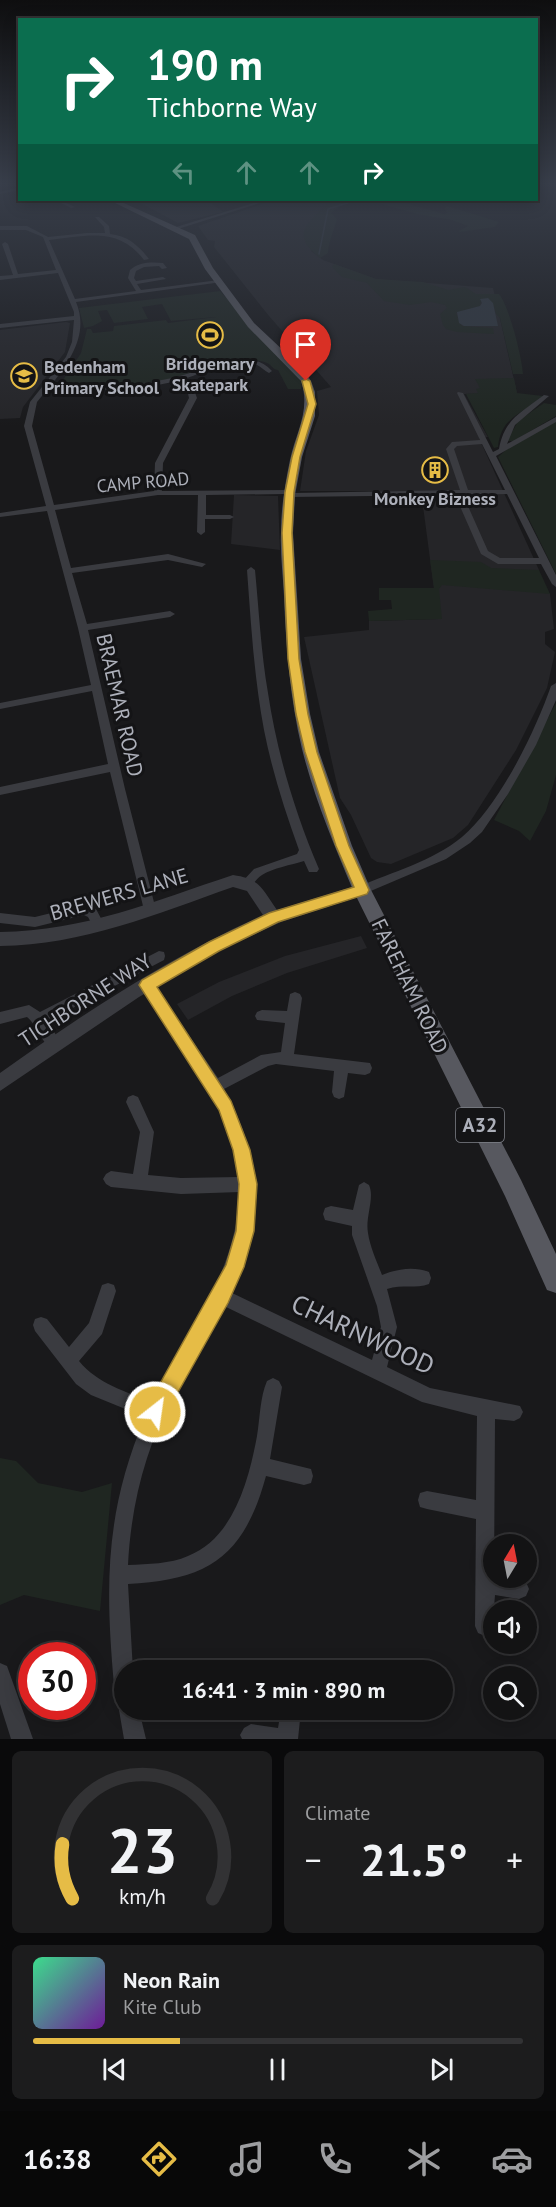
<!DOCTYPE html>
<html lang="en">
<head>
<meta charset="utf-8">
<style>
  body { margin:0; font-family:"PT Sans",sans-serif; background:#1c1c1d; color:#f1f3f6; height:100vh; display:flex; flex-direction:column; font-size:22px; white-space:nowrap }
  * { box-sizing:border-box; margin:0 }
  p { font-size:20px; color:#9d9ea0 }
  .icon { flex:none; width:33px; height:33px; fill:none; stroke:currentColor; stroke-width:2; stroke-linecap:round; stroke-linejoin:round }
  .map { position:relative; height:1739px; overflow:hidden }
  .sheet { display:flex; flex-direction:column; gap:12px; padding:12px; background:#0a0a0b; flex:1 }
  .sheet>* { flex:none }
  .banner { position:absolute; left:18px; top:18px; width:520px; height:183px; border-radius:0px; box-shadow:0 3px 15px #0003,0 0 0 2px #323234; background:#0b6e4f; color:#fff; overflow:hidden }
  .needle { width:39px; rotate:10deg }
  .fabs { position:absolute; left:483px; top:1534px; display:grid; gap:12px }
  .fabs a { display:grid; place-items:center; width:54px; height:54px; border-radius:50%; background:#131314; box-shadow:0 3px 15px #0003,0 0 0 2px #323234; font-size:30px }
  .speed { position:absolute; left:18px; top:1642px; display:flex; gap:12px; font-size:30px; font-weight:700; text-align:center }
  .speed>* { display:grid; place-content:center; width:78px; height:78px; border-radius:50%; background:#131314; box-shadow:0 3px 15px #0003,0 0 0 2px #323234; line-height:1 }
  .speed .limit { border:9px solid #d22; background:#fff; color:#111 }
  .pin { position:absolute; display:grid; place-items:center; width:51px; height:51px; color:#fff; margin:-62px -26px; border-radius:50% 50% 50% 0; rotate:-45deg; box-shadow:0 0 6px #0007 }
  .pin .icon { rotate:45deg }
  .me { position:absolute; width:66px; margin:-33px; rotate:30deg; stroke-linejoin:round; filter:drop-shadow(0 0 4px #0008) }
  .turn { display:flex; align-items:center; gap:21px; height:126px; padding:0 30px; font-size:27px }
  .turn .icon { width:78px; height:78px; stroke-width:2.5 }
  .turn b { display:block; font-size:42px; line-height:51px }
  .lanes { display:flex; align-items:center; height:57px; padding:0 30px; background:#0003; justify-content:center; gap:30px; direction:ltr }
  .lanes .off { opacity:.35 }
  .big { font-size:45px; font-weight:700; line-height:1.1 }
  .sheet .tile { flex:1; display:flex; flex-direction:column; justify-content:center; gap:9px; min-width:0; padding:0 21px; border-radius:9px; background:#1c1c1d }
  .sheet .dial { align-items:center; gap:0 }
  .dial svg { height:156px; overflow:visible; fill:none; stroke:#323234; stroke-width:7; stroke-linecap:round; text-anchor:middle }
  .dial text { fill:#f1f3f6; stroke:none }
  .song { display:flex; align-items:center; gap:18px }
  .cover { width:72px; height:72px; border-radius:9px; background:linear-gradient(135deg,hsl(150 70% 55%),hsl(280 70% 35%)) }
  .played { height:6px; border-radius:3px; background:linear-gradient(90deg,#e6bc46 30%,#323234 30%) }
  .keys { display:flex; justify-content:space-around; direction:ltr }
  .heat { display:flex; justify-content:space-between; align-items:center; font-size:33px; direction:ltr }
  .sheet .tiles { flex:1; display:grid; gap:12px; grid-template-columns:1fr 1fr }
  .tile:last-child { grid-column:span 2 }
  .trip { position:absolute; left:114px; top:1660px; width:339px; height:60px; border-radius:30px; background:#131314; box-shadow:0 3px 15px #0003,0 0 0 2px #323234; font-weight:700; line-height:60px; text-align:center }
  .dock { display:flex; height:96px; justify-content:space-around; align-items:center; background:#080808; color:#9d9ea0 }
  .dock .icon { width:42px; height:42px }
  .dock .on { color:#e6bc46 }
  .dock b { font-size:27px; color:#f1f3f6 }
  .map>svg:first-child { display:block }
  .built { fill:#252528 }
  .green { fill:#1f2621 }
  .water { fill:#30373f }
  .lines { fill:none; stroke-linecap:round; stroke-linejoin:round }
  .stream { stroke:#30373f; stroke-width:1.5 }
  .minor { fill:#3a3b40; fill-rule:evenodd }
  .tertiary { fill:#3a3b40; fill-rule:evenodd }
  .primary { fill:#57585f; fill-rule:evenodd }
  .route { fill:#e6bc46; stroke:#967a2e; stroke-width:1.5 }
  .labels { text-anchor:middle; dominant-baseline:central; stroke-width:6; stroke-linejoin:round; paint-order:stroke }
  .far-poi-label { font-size:18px; font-weight:bold; fill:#adb0ba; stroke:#141416 }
  .far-street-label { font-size:18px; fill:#adb0ba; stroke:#141416 }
  .shield { fill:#141416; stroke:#7f8189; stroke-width:1.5 }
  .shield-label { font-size:20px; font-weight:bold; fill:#adb0ba }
  .street-label { font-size:21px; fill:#adb0ba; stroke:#141416 }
  .near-street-label { font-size:26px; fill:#adb0ba; stroke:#141416 }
</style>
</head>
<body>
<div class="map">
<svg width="556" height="1739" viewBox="0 0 556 1739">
  <rect width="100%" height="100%" fill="#19191b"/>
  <!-- built -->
  <g class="built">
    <path d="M 135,200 L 207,200 L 223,212 L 178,223 Z"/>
    <path d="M 274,200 L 331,200 L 311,251 L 323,260 L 376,279 L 493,288 L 517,393 L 464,394 L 488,437 L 479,438 L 539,570 L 535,575 L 550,594 L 554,629 L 545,632 L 545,644 L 555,652 L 547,688 L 516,750 L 468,825 L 453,838 L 391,864 L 377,862 L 371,858 L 351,815 L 340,798 L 304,637 L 369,630 L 369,621 L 438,619 L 421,491 L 300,491 L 306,451 L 319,415 L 317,391 L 331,387 L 269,316 L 214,247 L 215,241 L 208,240 L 198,226 Z"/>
    <path d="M 66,322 L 70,323 L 65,352 L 23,407 L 20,418 L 0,419 L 0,330 Z"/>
    <path d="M 234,495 L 278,496 L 280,550 L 231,544 Z"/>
    <path d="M 361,936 L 367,948 L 287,973 L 232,996 L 188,1020 L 177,1004 L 219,982 L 285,956 Z"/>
  </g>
  <!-- green -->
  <g class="green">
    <path d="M 330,200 L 357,200 L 344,203 L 331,213 L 337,219 C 334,230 328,244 328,253 L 320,258 C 287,232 311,223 330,200 Z"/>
    <path d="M 368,200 L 395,200 L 444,214 L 447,213 L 445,208 L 447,206 L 499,222 L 495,227 L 460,232 L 459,231 L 468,226 L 452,220 L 417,214 Z"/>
    <path d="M 334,264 L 376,279 L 423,282 L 448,290 L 465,287 L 476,294 L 499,294 C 509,306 522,357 523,374 L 513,374 L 500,318 L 496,314 L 493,303 L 481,301 L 480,306 L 456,313 L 462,326 L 493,328 L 494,334 L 457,332 L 446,329 L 443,325 L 440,314 L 447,308 L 445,305 L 431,302 L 410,305 L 384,301 L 367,283 L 342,277 L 332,267 Z"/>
    <path d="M 220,291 L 296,373 L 302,383 L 301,389 L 288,389 L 278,370 C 272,369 273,366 267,363 C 262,360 251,360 244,361 C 219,361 200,370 177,377 C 139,387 100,389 61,383 L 81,353 L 87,329 L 91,329 L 93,333 L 113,331 L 114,326 L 166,320 L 168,323 L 216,317 L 171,321 L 162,304 L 142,307 L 148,319 L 114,323 L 107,310 L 98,311 L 102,321 L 93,326 L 84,328 L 79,308 Z"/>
    <path d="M 514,378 L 517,393 L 543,396 C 525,414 501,415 498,447 L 494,448 L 466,394 L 478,393 L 476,389 L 480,388 L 475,379 Z"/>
    <path d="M 544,403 L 556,405 L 556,416 L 514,441 L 507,441 L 518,421 Z"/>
    <path d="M 556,421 L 556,574 L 498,457 L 507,449 Z"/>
    <path d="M 430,560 L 481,562 L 491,568 L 539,570 L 550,594 L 442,585 L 439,589 L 442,619 L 369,621 L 368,611 L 392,609 L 391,600 L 379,600 L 379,588 L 434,588 Z"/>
    <path d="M 556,703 L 556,775 L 546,811 L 530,841 L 519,831 L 494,820 Z"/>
    <path d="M 0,1458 L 16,1461 L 38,1483 L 82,1492 L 112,1483 L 100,1611 L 24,1595 L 0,1605 Z"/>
  </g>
  <!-- water -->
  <path class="water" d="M 488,298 L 493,303 L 498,326 L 464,326 L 459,323 L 457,312 L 480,306 L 482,303 L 480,299 Z"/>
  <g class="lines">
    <!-- stream -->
    <path class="stream" d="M 319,254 L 328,209 L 357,200"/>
    <!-- minor -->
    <g class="minor">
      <path d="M 20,187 L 20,190 L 0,194 L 0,192 Z"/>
      <path d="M 55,200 L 60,200 L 75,207 L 71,208 Z"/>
      <path d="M 263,200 L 269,200 L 178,229 L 173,228 Z"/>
      <path d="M 95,217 L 99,217 L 109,226 L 110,234 C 128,236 138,245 149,259 L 144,260 C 118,226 87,236 49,240 L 75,299 L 136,291 L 128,278 L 130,270 C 139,262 151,262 163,263 L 167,268 L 162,269 L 159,266 L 144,267 L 136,271 L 134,278 L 136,281 L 163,277 L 166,279 L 137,284 L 141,290 L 219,280 L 222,282 L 76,302 C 89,333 71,359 53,383 C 92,387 133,387 172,378 C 195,373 216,362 239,360 C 252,358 263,361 272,371 L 269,373 C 265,371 261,367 257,365 C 238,357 205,372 187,378 L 192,384 L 197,398 L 163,463 L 162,491 L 289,490 L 293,493 L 460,490 L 446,449 L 452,442 L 480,440 L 457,393 L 458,392 L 463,393 L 493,452 L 499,449 C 504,419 522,412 544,395 L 549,396 L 515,425 L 507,444 L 556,417 L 556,422 L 496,456 L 556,575 L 556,587 L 552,584 L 541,564 L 498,564 L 481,554 L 455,495 L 289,497 L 285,494 L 206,495 L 206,515 L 230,515 L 234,517 L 230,519 L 205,519 L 205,532 L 201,535 L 197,532 L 198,495 L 158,495 L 55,510 L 71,568 L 168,554 L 206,564 L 202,567 L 168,560 L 72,573 L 87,624 L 170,611 L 175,614 L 170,617 L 88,630 L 125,789 L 156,910 L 154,914 L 146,914 L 144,910 L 110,772 L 0,795 L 0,787 L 108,764 L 92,691 L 0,709 L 0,703 L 91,685 L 78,628 L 47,511 L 0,517 L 0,513 L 46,506 L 24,426 L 30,402 L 66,357 L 72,342 L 74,320 L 0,328 L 0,324 L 74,316 L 74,312 L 58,273 L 0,280 L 0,276 L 13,275 L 2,244 L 5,242 L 8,244 L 18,274 L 56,270 L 43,237 L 26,230 L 0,230 L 0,226 L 27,226 L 48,237 L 87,233 L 105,233 L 104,227 ZM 181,380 L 186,385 L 189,398 L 155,463 L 154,491 L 54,505 L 32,426 L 37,402 L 50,386 C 94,392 138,391 181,380 ZM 482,444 L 505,490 L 468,490 L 454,449 L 457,446 ZM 507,494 L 539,558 L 500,558 L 488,551 L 463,495 Z"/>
      <path d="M 251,567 L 255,570 C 259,611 261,652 268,693 C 277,753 295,813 319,869 L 317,872 L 309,872 L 304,861 C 291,865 273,868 262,875 C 254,880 253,889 243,886 L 241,883 L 254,869 L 297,854 L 299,850 C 285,811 272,771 264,730 C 254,677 251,624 247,570 Z"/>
      <path d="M 556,683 L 556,700 L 536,745 L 508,794 L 482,832 L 470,843 L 446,859 L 366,893 L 358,893 L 356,890 L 358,887 C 392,872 433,861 462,837 C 499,806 535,732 551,686 Z"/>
      <path d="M 84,905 L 96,909 L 105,926 L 103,930 L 99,931 L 95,930 L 88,917 L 84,915 L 35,927 L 0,923 L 0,913 L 35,917 Z"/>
      <path d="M 159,951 L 164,952 L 165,956 L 164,960 L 48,1021 L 61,1044 L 59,1048 L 54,1050 C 42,1045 38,1026 27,1017 L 0,1024 L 0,1012 L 29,1005 L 40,1012 Z"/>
      <path d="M 147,979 L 152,981 L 218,1078 L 261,1055 L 281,1052 L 285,1023 L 257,1020 L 255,1016 L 257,1012 L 262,1010 L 287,1011 L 290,994 L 295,992 L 300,994 L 302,998 L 294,1054 L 370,1063 L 372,1068 L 370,1073 L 365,1075 L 348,1073 L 344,1097 L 339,1099 L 334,1097 L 332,1092 L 334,1071 L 276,1064 L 268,1066 L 224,1089 C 263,1158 264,1221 230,1292 L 372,1360 L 381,1327 L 377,1306 L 352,1235 L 352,1226 L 325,1220 L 323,1214 L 325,1208 L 331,1206 L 353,1210 L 359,1185 L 364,1182 L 369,1185 C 375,1198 365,1217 368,1233 C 370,1247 377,1262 382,1275 C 397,1269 413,1266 429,1272 L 431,1278 L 429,1284 C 416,1289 402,1284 387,1289 L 397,1327 L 387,1367 L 430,1388 L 520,1406 L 523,1412 L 520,1418 L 514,1421 L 495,1419 L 494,1578 L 512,1578 L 526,1582 L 529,1589 L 526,1596 L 519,1599 L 495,1595 L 492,1633 L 485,1636 L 478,1633 L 475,1626 L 476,1519 L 427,1509 L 420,1507 L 418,1500 L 420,1493 L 427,1491 L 476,1500 L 477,1416 L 422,1402 L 224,1306 C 209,1336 190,1364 174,1394 C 146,1447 131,1504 128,1565 C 148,1564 170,1564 188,1556 C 234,1538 249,1479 257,1436 C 260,1418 260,1397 267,1381 L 273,1378 L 279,1381 L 282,1387 L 270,1459 L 311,1469 L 313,1476 L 311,1483 L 304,1485 L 266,1476 C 244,1557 208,1580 128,1584 L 133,1671 L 124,1671 L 124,1695 L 117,1692 L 114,1685 C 105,1584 105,1512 145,1417 L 91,1395 L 76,1384 L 35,1331 L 33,1325 L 35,1319 L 41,1317 L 47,1319 L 69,1347 L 89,1323 L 102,1285 L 108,1283 L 114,1285 L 116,1291 L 102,1334 L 79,1361 C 98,1384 125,1391 151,1402 C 189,1330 235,1276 240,1192 L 181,1194 L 111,1187 L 106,1184 L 103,1179 L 106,1174 L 111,1171 L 133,1174 L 140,1132 L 126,1102 L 128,1097 L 133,1095 L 138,1097 L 154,1132 L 148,1175 L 181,1178 L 239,1177 C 230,1104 182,1048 142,989 L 140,985 L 142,981 Z"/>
      <path d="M 0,1663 L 7,1666 L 33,1739 L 11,1739 L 0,1704 Z"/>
      <path d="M 124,1701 L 124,1710 L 139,1710 L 146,1739 L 124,1739 L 119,1710 L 122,1703 Z"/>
      <path d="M 281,1710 L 301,1710 L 298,1739 L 242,1739 L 240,1735 L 244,1728 L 251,1724 L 278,1728 Z"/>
    </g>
    <!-- tertiary -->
    <path class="tertiary" d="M 233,875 C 261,879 262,889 277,910 L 362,884 L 367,886 L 370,890 L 367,894 L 281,922 L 208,956 L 139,997 L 0,1091 L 0,1073 C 84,1013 169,957 263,915 L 247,891 L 233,887 C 156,914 83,945 0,946 L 0,932 C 85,931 154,901 233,875 Z"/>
    <!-- primary -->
    <path class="primary" d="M 109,200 L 117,200 L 195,235 L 213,268 L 254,323 L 302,368 L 311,381 L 315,392 L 315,416 L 302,457 L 295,495 L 293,533 L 301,659 L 310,714 L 319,752 L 352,846 L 371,890 L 521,1180 L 556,1254 L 556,1293 L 547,1290 L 505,1196 L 353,890 C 334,845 314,797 302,749 C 290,698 286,648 284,596 C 283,575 280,553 281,532 C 281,508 285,484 290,460 C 296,432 311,410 301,381 L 248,327 L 205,269 L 189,239 Z"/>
  </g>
  <!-- sky -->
  <linearGradient id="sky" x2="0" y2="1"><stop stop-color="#0e0e0f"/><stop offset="0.43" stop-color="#383e4a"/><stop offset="1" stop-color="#383e4a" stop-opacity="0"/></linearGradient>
  <rect width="556" height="426" fill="url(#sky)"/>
  <!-- route -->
  <path class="route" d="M 306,379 L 310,381 L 316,404 L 300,457 L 294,492 L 292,533 L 299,659 L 308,714 L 317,752 L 349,846 L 369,890 L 367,894 L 278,922 L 219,951 L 157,987 L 231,1101 L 250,1150 L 257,1184 L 254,1231 L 244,1267 L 228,1303 L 163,1419 L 155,1422 L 148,1419 L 145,1412 L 148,1405 L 226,1265 L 236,1231 L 239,1184 L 233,1150 L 219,1110 L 139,985 L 142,980 L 209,942 L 269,913 L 354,887 L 336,846 L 305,752 L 296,714 L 288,659 L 282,533 L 285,492 L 292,457 L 308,404 L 302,381 Z"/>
  <!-- icons -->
  <defs>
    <g id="stadium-ring" transform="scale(1.35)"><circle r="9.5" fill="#141416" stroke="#e6bc46" stroke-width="1.5"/><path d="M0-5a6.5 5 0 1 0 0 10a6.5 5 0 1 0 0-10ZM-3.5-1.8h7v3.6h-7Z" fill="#e6bc46"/></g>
    <g id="school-ring" transform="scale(1.35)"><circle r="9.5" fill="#141416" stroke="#e6bc46" stroke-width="1.5"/><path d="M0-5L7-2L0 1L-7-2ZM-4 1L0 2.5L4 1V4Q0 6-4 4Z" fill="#e6bc46"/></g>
    <g id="building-ring" transform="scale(1.35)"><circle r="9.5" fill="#141416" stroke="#e6bc46" stroke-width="1.5"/><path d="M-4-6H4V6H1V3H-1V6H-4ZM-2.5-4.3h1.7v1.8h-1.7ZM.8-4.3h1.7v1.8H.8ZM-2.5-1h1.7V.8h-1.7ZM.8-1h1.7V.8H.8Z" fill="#e6bc46"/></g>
  </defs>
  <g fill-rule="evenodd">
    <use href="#stadium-ring" x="210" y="335"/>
    <use href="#school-ring" x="24" y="376"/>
    <use href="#building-ring" x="435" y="470"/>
  </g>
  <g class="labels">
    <!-- far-poi labels -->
    <g class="far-poi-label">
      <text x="210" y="363">Bridgemary<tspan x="210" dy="21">Skatepark</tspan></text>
      <text x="44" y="366" text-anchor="start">Bedenham<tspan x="44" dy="21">Primary School</tspan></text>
      <text x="435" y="498">Monkey Bizness</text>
    </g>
    <!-- far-street labels -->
    <g class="far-street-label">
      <text transform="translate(143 482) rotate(-5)">CAMP ROAD</text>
    </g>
    <!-- shield labels -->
    <rect class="shield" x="456" y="1108" width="48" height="34" rx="4.5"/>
    <g class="shield-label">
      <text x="480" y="1125">A32</text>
    </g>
    <!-- street labels -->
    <g class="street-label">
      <text transform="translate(120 705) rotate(77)">BRAEMAR ROAD</text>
      <text transform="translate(119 894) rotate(-16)">BREWERS LANE</text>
      <text transform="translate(410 986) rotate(64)">FAREHAM ROAD</text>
      <text transform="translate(85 1000) rotate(-33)">TICHBORNE WAY</text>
    </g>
    <!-- near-street labels -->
    <g class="near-street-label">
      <text transform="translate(363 1334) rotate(25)">CHARNWOOD</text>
    </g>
  </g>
</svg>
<div class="fabs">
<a><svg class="needle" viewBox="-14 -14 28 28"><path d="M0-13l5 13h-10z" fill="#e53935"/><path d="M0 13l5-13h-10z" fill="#9d9ea0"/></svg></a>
<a><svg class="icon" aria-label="sound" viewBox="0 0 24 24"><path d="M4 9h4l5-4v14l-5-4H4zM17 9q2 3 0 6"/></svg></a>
<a><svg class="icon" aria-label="search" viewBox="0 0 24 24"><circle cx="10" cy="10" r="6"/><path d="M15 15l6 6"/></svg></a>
</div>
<div class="speed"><div class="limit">30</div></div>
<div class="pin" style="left:306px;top:381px;background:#d93025"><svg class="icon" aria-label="arrive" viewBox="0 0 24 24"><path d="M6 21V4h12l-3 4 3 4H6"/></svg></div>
<svg class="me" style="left:155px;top:1412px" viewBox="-20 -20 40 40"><circle r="17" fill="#e6bc46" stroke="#fff" stroke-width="3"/><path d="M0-11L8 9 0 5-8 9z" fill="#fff"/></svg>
<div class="trip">16:41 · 3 min · 890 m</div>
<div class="banner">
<div class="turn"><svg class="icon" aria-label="right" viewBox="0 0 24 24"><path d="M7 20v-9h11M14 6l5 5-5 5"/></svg><div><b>190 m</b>Tichborne Way</div></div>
<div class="lanes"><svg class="icon off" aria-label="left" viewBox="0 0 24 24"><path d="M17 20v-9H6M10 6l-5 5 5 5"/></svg><svg class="icon off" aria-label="ahead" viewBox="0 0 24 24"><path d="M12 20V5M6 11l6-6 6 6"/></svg><svg class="icon off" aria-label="ahead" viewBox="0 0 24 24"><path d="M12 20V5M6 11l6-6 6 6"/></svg><svg class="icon" aria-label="right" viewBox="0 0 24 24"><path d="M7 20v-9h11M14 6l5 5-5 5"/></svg></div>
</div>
</div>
<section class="sheet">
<div class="tiles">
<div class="tile dial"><svg viewBox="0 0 100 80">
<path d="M14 69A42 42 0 1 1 86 69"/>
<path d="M14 69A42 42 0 0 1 9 41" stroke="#e6bc46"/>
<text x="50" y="56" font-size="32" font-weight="700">23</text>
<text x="50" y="72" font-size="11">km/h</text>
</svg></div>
<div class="tile"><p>Climate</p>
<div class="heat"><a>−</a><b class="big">21.5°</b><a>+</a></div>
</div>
<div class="tile">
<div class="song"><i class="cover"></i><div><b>Neon Rain</b><p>Kite Club</p></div></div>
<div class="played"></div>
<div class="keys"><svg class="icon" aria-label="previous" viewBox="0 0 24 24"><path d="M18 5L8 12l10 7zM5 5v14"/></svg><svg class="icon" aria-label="pause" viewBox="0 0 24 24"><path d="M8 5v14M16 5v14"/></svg><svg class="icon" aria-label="next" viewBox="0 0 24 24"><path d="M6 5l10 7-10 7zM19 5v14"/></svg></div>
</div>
</div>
</section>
<nav class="dock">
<b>16:38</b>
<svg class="icon on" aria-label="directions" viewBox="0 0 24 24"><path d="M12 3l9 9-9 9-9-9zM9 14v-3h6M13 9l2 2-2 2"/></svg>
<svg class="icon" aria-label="music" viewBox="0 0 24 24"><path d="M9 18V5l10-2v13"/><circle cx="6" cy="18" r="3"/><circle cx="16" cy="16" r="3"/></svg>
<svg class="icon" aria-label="phone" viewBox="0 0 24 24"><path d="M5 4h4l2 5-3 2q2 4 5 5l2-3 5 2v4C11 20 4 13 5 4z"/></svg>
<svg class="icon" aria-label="climate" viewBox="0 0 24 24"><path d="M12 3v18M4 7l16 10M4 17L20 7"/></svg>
<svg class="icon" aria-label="car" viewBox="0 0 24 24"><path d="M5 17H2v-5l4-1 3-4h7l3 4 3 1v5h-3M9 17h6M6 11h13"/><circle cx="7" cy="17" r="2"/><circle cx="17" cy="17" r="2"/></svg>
</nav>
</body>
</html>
